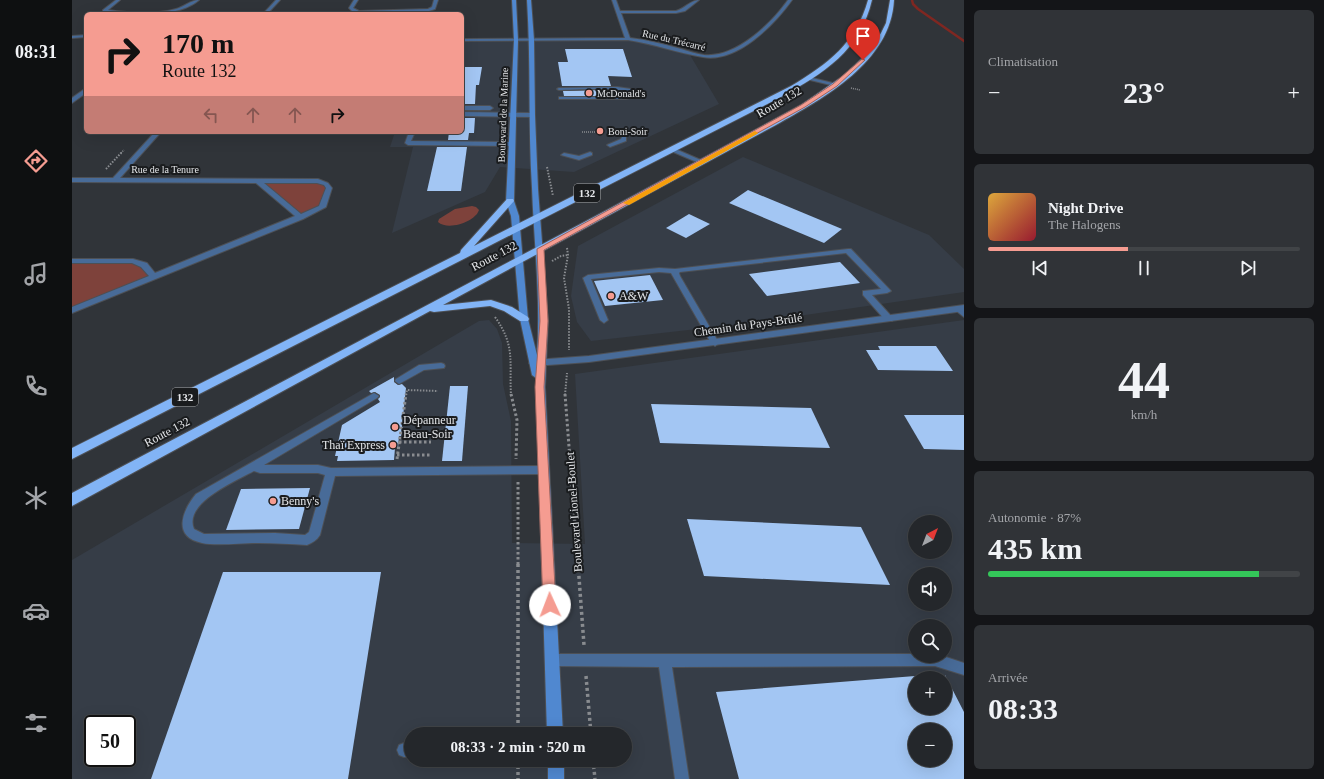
<!DOCTYPE html>
<html lang="fr">
<head>
<meta charset="utf-8">
<style>
  body { margin:0; font-family:Georgia,serif; background:#303337; color:#f1f3f6; height:100vh; display:flex; flex-direction:column; font-size:15px; white-space:nowrap }
  * { box-sizing:border-box; margin:0 }
  p { font-size:13px; color:#a3a5a9 }
  .icon { flex:none; width:22px; height:22px; fill:none; stroke:currentColor; stroke-width:2; stroke-linecap:round; stroke-linejoin:round }
  .map { position:relative; flex:1; overflow:hidden }
  .sheet { display:flex; flex-direction:column; gap:10px; padding:10px; background:#141518; width:360px }
  .sheet>* { flex:none }
  .hud { position:absolute; left:12px; top:12px; width:380px; height:122px; border-radius:6px; box-shadow:0 4px 16px #0002,0 0 0 1px #414447; background:#f59c91; color:#111; overflow:hidden }
  .needle { width:26px; rotate:42deg }
  .buttons { position:absolute; left:836px; top:515px; display:grid; gap:8px }
  .buttons a { display:grid; place-items:center; width:44px; height:44px; border-radius:50%; background:#24272b; box-shadow:0 4px 16px #0002,0 0 0 1px #414447; font-size:20px }
  .speed { position:absolute; left:12px; top:715px; display:flex; gap:8px; font-size:20px; font-weight:700; text-align:center }
  .speed>* { display:grid; place-content:center; width:52px; height:52px; border-radius:50%; background:#24272b; box-shadow:0 4px 16px #0002,0 0 0 1px #414447; line-height:1 }
  .speed .limit { border:2px solid #111; border-radius:6px; background:#fff; color:#111 }
  .pin { position:absolute; display:grid; place-items:center; width:34px; height:34px; color:#fff; margin:-41px -17px; border-radius:50% 50% 50% 0; rotate:-45deg; box-shadow:0 0 4px #0007 }
  .pin .icon { rotate:45deg }
  .me { position:absolute; width:44px; margin:-22px; rotate:358deg; stroke-linejoin:round; filter:drop-shadow(0 0 3px #0008) }
  .turn { display:flex; align-items:center; gap:14px; height:84px; padding:0 12px; font-size:18px }
  .turn .icon { width:52px; height:52px; stroke-width:2.5 }
  .turn b { display:block; font-size:28px; line-height:34px }
  .lanes { display:flex; align-items:center; height:38px; padding:0 12px; background:#0003; justify-content:center; gap:20px; direction:ltr }
  .lanes .off { opacity:.35 }
  .big { font-size:30px; font-weight:700; line-height:1.1 }
  .sheet .card { flex:1; display:flex; flex-direction:column; justify-content:center; gap:6px; min-width:0; padding:0 14px; border-radius:6px; background:#303337 }
  .sheet .dial { align-items:center; gap:0 }
  .dial b { font-size:52px; line-height:1 }
  .song { display:flex; align-items:center; gap:12px }
  .cover { width:48px; height:48px; border-radius:6px; background:linear-gradient(135deg,hsl(40 70% 55%),hsl(350 70% 35%)) }
  .played { height:4px; border-radius:2px; background:linear-gradient(90deg,#f59c91 45%,#414447 45%) }
  .keys { display:flex; justify-content:space-around; direction:ltr }
  .heat { display:flex; justify-content:space-between; align-items:center; font-size:22px; direction:ltr }
  .charge { height:6px; border-radius:3px; background:linear-gradient(90deg,#34c759 87%,#414447 0) }
  .trip { position:absolute; left:332px; top:727px; width:228px; height:40px; border-radius:20px; background:#24272b; box-shadow:0 4px 16px #0002,0 0 0 1px #414447; font-weight:700; line-height:40px; text-align:center }
  main { display:flex; flex:1; min-height:0 }
  .tab-bar { display:flex; flex-direction:column; width:72px; justify-content:space-around; align-items:center; background:#0e1011; color:#a3a5a9 }
  .tab-bar .icon { width:28px; height:28px }
  .tab-bar .current { color:#f59c91 }
  .tab-bar b { font-size:18px; color:#f1f3f6 }
  .map>svg:first-child { display:block }
  .built { fill:#363d47; fill-rule:evenodd }
  .green { fill:#7e423b }
  .lines { fill:none; stroke-linecap:round; stroke-linejoin:round }
  .stream { stroke:#7f2721; stroke-width:2.5 }
  .building { fill:#a3c6f3; fill-rule:evenodd }
  .lane-casing { stroke:#4d5055; stroke-width:2 }
  .street-casing { stroke:#4d5055; stroke-width:2 }
  .secondary-casing { stroke:#4d5055; stroke-width:2 }
  .highway-casing { stroke:#4d5055; stroke-width:2 }
  .path-far3 { stroke:#898c90; stroke-width:1.5; stroke-dasharray:1 1; stroke-linecap:butt }
  .path-far2 { stroke:#898c90; stroke-width:2; stroke-dasharray:1.5 1.5; stroke-linecap:butt }
  .path-far1 { stroke:#898c90; stroke-width:3; stroke-dasharray:2.5 2.5; stroke-linecap:butt }
  .path { stroke:#898c90; stroke-width:3.5; stroke-dasharray:3 3; stroke-linecap:butt }
  .lane { fill:#486b98; fill-rule:evenodd }
  .street { fill:#486b98; fill-rule:evenodd }
  .secondary { fill:#5088d0; fill-rule:evenodd }
  .highway { fill:#82b4f6; fill-rule:evenodd }
  .route { fill:#f59c91; stroke:#9f655e }
  .slow { fill:#f59e0b }
  .poi-dot { fill:#f59c91; stroke:#1a1c1e; stroke-width:1.5 }
  .labels { text-anchor:middle; dominant-baseline:central; stroke-width:4; stroke-linejoin:round; paint-order:stroke }
  .far-street-label { font-size:10px; fill:#e4e6e9; stroke:#1a1c1e }
  .far-poi-label { font-size:10px; fill:#e4e6e9; stroke:#1a1c1e; text-anchor:start }
  .shield { fill:#1a1c1e; stroke:#a7a9ac; stroke-width:1 }
  .shield-label { font-size:11px; font-weight:bold; fill:#e4e6e9 }
  .street-label { font-size:12px; fill:#e4e6e9; stroke:#1a1c1e }
  .poi-label { font-size:12px; fill:#e4e6e9; stroke:#1a1c1e; text-anchor:start }
</style>
</head>
<body>
<main>
<nav class="tab-bar">
<b>08:31</b>
<svg class="icon current" aria-label="directions" viewBox="0 0 24 24"><path d="M12 3l9 9-9 9-9-9zM9 14v-3h6M13 9l2 2-2 2"/></svg>
<svg class="icon" aria-label="music" viewBox="0 0 24 24"><path d="M9 18V5l10-2v13"/><circle cx="6" cy="18" r="3"/><circle cx="16" cy="16" r="3"/></svg>
<svg class="icon" aria-label="phone" viewBox="0 0 24 24"><path d="M5 4h4l2 5-3 2q2 4 5 5l2-3 5 2v4C11 20 4 13 5 4z"/></svg>
<svg class="icon" aria-label="climate" viewBox="0 0 24 24"><path d="M12 3v18M4 7l16 10M4 17L20 7"/></svg>
<svg class="icon" aria-label="car" viewBox="0 0 24 24"><path d="M5 17H2v-5l4-1 3-4h7l3 4 3 1v5h-3M9 17h6M6 11h13"/><circle cx="7" cy="17" r="2"/><circle cx="17" cy="17" r="2"/></svg>
<svg class="icon" aria-label="filters" viewBox="0 0 24 24"><path d="M4 7h16M4 17h16"/><circle cx="9" cy="7" r="2"/><circle cx="15" cy="17" r="2"/></svg>
</nav>
<div class="map">
<svg width="892" height="779" viewBox="0 0 892 779">
  <rect width="100%" height="100%" fill="#303439"/>
  <!-- built -->
  <g class="built">
    <path d="M 553,40 L 572,43 L 618,55 L 647,104 L 502,172 L 428,167 L 413,192 L 320,233 L 341,147 L 318,147 L 323,132 L 390,132 L 390,42 Z"/>
    <path d="M 671,157 L 857,235 L 892,269 L 892,292 L 678,323 L 519,341 L 505,322 L 499,296 L 506,246 Z"/>
    <path d="M 417,320 L 425,329 L 430,343 L 431,384 L 439,421 L 440,543 L 513,544 L 503,374 L 892,320 L 892,779 L 0,779 L 0,560 L 407,321 ZM 843,522 L 873,522 L 873,552 L 843,552 ZM 843,574 L 873,574 L 873,604 L 843,604 ZM 843,626 L 873,626 L 873,656 L 843,656 ZM 843,678 L 873,678 L 873,708 L 843,708 ZM 21,724 L 55,724 L 55,758 L 21,758 ZM 843,730 L 873,730 L 873,760 L 843,760 ZM 339,734 L 553,734 L 553,760 L 339,760 Z"/>
  </g>
  <!-- green -->
  <g class="green">
    <path d="M 186,181 L 241,181 L 256,186 L 252,205 L 228,217 Z"/>
    <path d="M 400,206 L 404,207 L 407,210 C 403,222 376,231 366,222 L 367,219 L 383,209 Z"/>
    <path d="M 0,261 L 61,261 L 82,277 L 0,310 Z"/>
  </g>
  <g class="lines">
    <!-- stream -->
    <path class="stream" d="M 840,0 L 841,4 L 846,9 L 892,41"/>
  </g>
  <!-- building -->
  <g class="building">
    <path d="M 493,49 L 551,49 L 560,77 L 536,76 L 539,86 L 490,86 L 486,62 L 496,62 Z"/>
    <path d="M 390,67 L 410,67 L 407,85 L 404,85 L 403,104 L 390,104 Z"/>
    <path d="M 525,90 L 540,91 L 541,96 L 492,96 L 491,91 Z"/>
    <path d="M 390,118 L 403,118 L 402,133 L 397,133 L 396,140 L 376,140 L 377,132 L 390,132 Z"/>
    <path d="M 365,147 L 395,147 L 389,191 L 355,191 Z"/>
    <path d="M 676,190 L 770,229 L 752,243 L 657,203 Z"/>
    <path d="M 617,214 L 638,224 L 614,238 L 594,228 Z"/>
    <path d="M 768,262 L 788,283 L 695,296 L 677,274 Z"/>
    <path d="M 578,275 L 591,300 L 533,306 L 522,281 Z"/>
    <path d="M 806,346 L 864,346 L 881,371 L 806,370 L 794,350 L 808,350 Z"/>
    <path d="M 322,377 L 322,382 L 326,385 L 330,384 L 334,388 L 329,436 L 327,436 L 326,448 L 323,448 L 322,460 L 265,461 L 266,456 L 263,456 L 270,425 L 308,402 L 306,399 L 308,397 L 308,395 L 303,392 L 299,393 L 297,391 Z"/>
    <path d="M 378,386 L 396,386 L 390,461 L 370,461 Z"/>
    <path d="M 579,404 L 739,408 L 758,448 L 588,443 Z"/>
    <path d="M 832,415 L 892,415 L 892,450 L 852,449 Z"/>
    <path d="M 238,488 L 227,529 L 154,530 L 169,489 Z"/>
    <path d="M 615,519 L 789,527 L 818,585 L 632,576 Z"/>
    <path d="M 151,572 L 309,572 L 276,779 L 79,779 Z"/>
    <path d="M 873,675 L 892,712 L 892,779 L 667,779 L 644,692 L 843,676 L 843,708 L 873,708 ZM 843,730 L 873,730 L 873,760 L 843,760 Z"/>
  </g>
  <g class="lines">
    <!-- lane casing -->
    <g class="lane-casing">
      <g id="lane">
        <path d="M 736,77 L 765,84 L 765,85 L 763,86 L 734,79 L 734,77 Z"/>
        <path d="M 545,87 L 559,89 L 563,94 L 562,97 L 554,99 L 487,99 L 487,97 L 554,97 L 558,94 C 550,86 501,90 487,90 L 485,89 L 487,88 Z"/>
        <path d="M 390,106 L 418,106 L 421,108 L 418,110 L 390,110 Z"/>
        <path d="M 337,132 L 343,132 L 339,141 L 440,142 L 443,144 L 440,146 L 336,145 L 333,143 Z"/>
        <path d="M 550,137 L 554,137 L 554,141 L 538,147 L 535,145 L 549,139 Z"/>
        <path d="M 601,148 L 631,161 L 632,162 L 627,163 L 599,151 L 598,150 Z"/>
        <path d="M 518,152 L 520,153 L 520,155 L 507,160 L 489,155 L 492,153 L 507,156 Z"/>
        <path d="M 776,249 L 779,249 L 819,291 L 815,293 L 800,295 L 820,317 L 821,319 L 820,321 L 814,321 L 791,295 L 791,291 L 809,289 L 774,253 L 608,272 L 607,273 L 608,276 L 647,343 L 643,346 L 639,343 L 599,273 L 587,272 L 519,279 L 536,320 L 532,323 L 528,320 L 511,278 L 516,275 L 587,268 L 603,269 Z"/>
        <path d="M 886,306 L 892,310 L 892,317 L 882,309 Z"/>
        <path d="M 369,363 L 372,364 L 373,366 L 372,368 L 352,370 L 327,384 L 323,381 L 324,379 L 347,365 Z"/>
        <path d="M 302,393 L 307,396 L 305,398 L 192,465 L 246,465 L 259,468 L 472,466 L 476,467 L 477,470 L 476,473 L 472,474 L 263,476 L 248,535 C 245,540 240,543 235,545 C 219,544 202,543 186,543 C 171,543 143,546 130,543 C 100,537 110,511 124,494 ZM 182,471 L 188,473 L 246,473 L 253,475 L 237,532 L 233,535 L 203,533 L 132,534 L 122,529 C 111,503 164,481 182,471 Z"/>
        <path d="M 480,654 L 843,654 L 843,656 L 871,656 L 892,663 L 892,675 L 863,666 L 600,667 L 617,779 L 603,779 L 587,667 L 480,666 L 475,665 L 474,660 L 475,655 Z"/>
        <path d="M 332,743 L 339,743 L 339,757 L 332,757 L 327,755 L 325,750 L 327,745 Z"/>
      </g>
    </g>
    <!-- street casing -->
    <g class="street-casing">
      <g id="street">
        <path d="M 44,0 L 48,0 L 36,10 C 57,13 83,15 104,9 C 112,7 119,0 127,0 C 106,18 57,17 31,12 L 31,10 Z"/>
        <path d="M 204,0 L 208,0 L 195,14 L 191,14 Z"/>
        <path d="M 282,0 L 286,0 L 281,8 L 287,11 L 356,9 L 360,7 L 362,0 L 366,0 L 363,9 L 357,11 L 287,13 L 280,11 L 277,8 Z"/>
        <path d="M 540,0 L 544,0 L 548,11 L 604,11 C 612,9 619,0 627,0 L 613,11 L 604,13 L 549,13 L 558,38 C 575,40 592,44 609,49 C 616,51 625,54 632,55 C 664,58 699,24 716,0 L 720,0 C 702,25 665,63 631,57 C 606,53 582,44 556,40 L 390,41 L 390,39 L 553,38 Z"/>
        <path d="M 14,35 L 14,37 L 0,38 L 0,36 Z"/>
        <path d="M 14,88 L 14,93 L 0,103 L 0,98 Z"/>
        <path d="M 390,112 L 460,113 L 463,115 L 460,117 L 390,116 Z"/>
        <path d="M 83,132 L 89,132 L 48,178 L 246,179 L 256,183 L 260,188 L 254,207 L 231,219 L 0,313 L 0,307 L 77,276 L 69,267 L 60,263 L 0,263 L 0,259 L 61,259 L 75,263 L 83,273 L 223,216 L 184,183 L 0,182 L 0,178 L 41,178 ZM 192,183 L 245,183 L 252,185 L 254,188 L 247,206 L 229,214 Z"/>
        <path d="M 892,305 L 892,311 L 517,362 L 462,366 L 457,363 L 462,360 L 517,356 Z"/>
      </g>
    </g>
    <!-- secondary casing -->
    <g class="secondary-casing">
      <g id="secondary">
        <path d="M 440,0 L 444,0 L 446,40 L 442,201 L 447,216 L 456,319 L 465,355 C 469,299 462,244 460,188 C 456,126 459,63 455,0 L 459,0 L 462,40 L 463,115 L 466,189 L 476,321 L 473,387 L 491,734 L 475,734 L 464,378 L 460,375 L 448,319 L 439,216 L 434,201 L 442,40 Z"/>
        <rect x="476" y="760" width="16" height="19"/>
      </g>
    </g>
    <!-- highway casing -->
    <g class="highway-casing">
      <g id="highway">
        <path d="M 796,0 L 800,0 C 788,51 752,73 709,97 L 0,459 L 0,448 L 388,253 L 389,250 L 435,199 L 441,199 L 442,201 L 402,246 L 719,86 C 756,64 784,43 796,0 Z"/>
        <path d="M 818,0 L 822,0 C 819,62 752,98 704,125 L 371,305 L 419,300 L 440,307 L 456,317 L 457,319 L 456,321 L 448,321 L 432,311 L 418,306 L 362,312 L 358,311 L 0,506 L 0,493 L 535,210 L 729,105 L 771,76 L 797,52 L 809,33 L 814,23 Z"/>
      </g>
    </g>
    <!-- path-far3 -->
    <g class="path-far3">
      <path d="M 779,88 L 788,90"/>
      <path d="M 510,132 L 524,132"/>
      <path d="M 49,153 L 52,150"/>
    </g>
    <!-- path-far2 -->
    <g class="path-far2">
      <path d="M 475,167 L 481,196"/>
      <path d="M 34,169 L 50,152"/>
      <path d="M 495,248 L 496,255 L 492,278 L 497,309 L 497,350"/>
      <path d="M 480,261 L 489,256 L 496,255"/>
      <path d="M 423,317 C 444,346 437,363 439,395"/>
      <path d="M 334,395 L 335,390 L 366,391"/>
      <path d="M 493,395 L 495,373"/>
    </g>
    <!-- path-far1 -->
    <g class="path-far1">
      <path d="M 439,394 L 445,420 L 444,459"/>
      <path d="M 493,394 L 506,565"/>
      <path d="M 327,442 L 359,442"/>
      <path d="M 325,455 L 358,455"/>
      <path d="M 325,459 L 334,394"/>
      <path d="M 446,482 L 446,565"/>
    </g>
    <!-- path -->
    <g class="path">
      <path d="M 446,564 L 446,734"/>
      <path d="M 506,564 L 512,645"/>
      <path d="M 514,676 L 519,734"/>
      <path d="M 446,760 L 446,779"/>
      <path d="M 521,760 L 523,779"/>
    </g>
    <!-- lane -->
    <use href="#lane" class="lane"/>
    <!-- street -->
    <use href="#street" class="street"/>
    <!-- secondary -->
    <use href="#secondary" class="secondary"/>
    <!-- highway -->
    <use href="#highway" class="highway"/>
  </g>
  <!-- route -->
  <path class="route" d="M 790,59 L 793,60 L 765,86 L 733,107 L 472,250 L 476,321 L 472,387 L 484,605 L 482,609 L 478,611 L 473,609 L 471,605 L 463,387 L 468,321 L 465,249 L 729,105 L 761,84 Z"/>
  <!-- slow -->
  <path class="slow" d="M 683,131 L 686,133 L 685,134 L 557,205 L 551,203 Z"/>
  <!-- markers -->
  <g class="poi-dot">
    <circle cx="517" cy="93" r="4"/>
    <circle cx="528" cy="131" r="4"/>
    <circle cx="539" cy="296" r="4"/>
    <circle cx="323" cy="427" r="4"/>
    <circle cx="321" cy="445" r="4"/>
    <circle cx="201" cy="501" r="4"/>
  </g>
  <g class="labels">
    <!-- far-street labels -->
    <g class="far-street-label">
      <text transform="translate(602 40) rotate(13)">Rue du Trécarré</text>
      <text transform="translate(431 115) rotate(-88)">Boulevard de la Marine</text>
      <text x="93" y="169">Rue de la Tenure</text>
    </g>
    <!-- far-poi labels -->
    <g class="far-poi-label">
      <text x="525" y="93">McDonald's</text>
      <text x="536" y="131">Boni-Soir</text>
    </g>
    <!-- shield labels -->
    <g class="shield">
      <rect x="502" y="184" width="26" height="18" rx="3"/>
      <rect x="100" y="388" width="26" height="18" rx="3"/>
    </g>
    <g class="shield-label">
      <text x="515" y="193">132</text>
      <text x="113" y="397">132</text>
    </g>
    <!-- street labels -->
    <g class="street-label">
      <text transform="translate(707 102) rotate(-30)">Route 132</text>
      <text transform="translate(422 256) rotate(-28)">Route 132</text>
      <text transform="translate(676 325) rotate(-8)">Chemin du Pays-Brûlé</text>
      <text transform="translate(95 432) rotate(-28)">Route 132</text>
      <text transform="translate(502 512) rotate(-94)">Boulevard Lionel-Boulet</text>
    </g>
    <!-- poi labels -->
    <g class="poi-label">
      <text x="547" y="296">A&amp;W</text>
      <text x="331" y="420">Dépanneur<tspan x="331" dy="14">Beau-Soir</tspan></text>
      <text x="313" y="445" text-anchor="end">Thaï Express</text>
      <text x="209" y="501">Benny's</text>
    </g>
  </g>
</svg>
<div class="buttons">
<a><svg class="needle" viewBox="-14 -14 28 28"><path d="M0-13l5 13h-10z" fill="#e53935"/><path d="M0 13l5-13h-10z" fill="#a3a5a9"/></svg></a>
<a><svg class="icon" aria-label="sound" viewBox="0 0 24 24"><path d="M4 9h4l5-4v14l-5-4H4zM17 9q2 3 0 6"/></svg></a>
<a><svg class="icon" aria-label="search" viewBox="0 0 24 24"><circle cx="10" cy="10" r="6"/><path d="M15 15l6 6"/></svg></a>
<a>+</a>
<a>−</a>
</div>
<div class="speed"><div class="limit">50</div></div>
<div class="pin" style="left:791px;top:60px;background:#d93025"><svg class="icon" aria-label="arrive" viewBox="0 0 24 24"><path d="M6 21V4h12l-3 4 3 4H6"/></svg></div>
<svg class="me" style="left:478px;top:605px" viewBox="-20 -20 40 40"><circle r="19" fill="#fff"/><path d="M0-13L10 11 0 6-10 11z" fill="#f59c91"/></svg>
<div class="trip">08:33 · 2 min · 520 m</div>
<div class="hud">
<div class="turn"><svg class="icon" aria-label="right" viewBox="0 0 24 24"><path d="M7 20v-9h11M14 6l5 5-5 5"/></svg><div><b>170 m</b>Route 132</div></div>
<div class="lanes"><svg class="icon off" aria-label="left" viewBox="0 0 24 24"><path d="M17 20v-9H6M10 6l-5 5 5 5"/></svg><svg class="icon off" aria-label="ahead" viewBox="0 0 24 24"><path d="M12 20V5M6 11l6-6 6 6"/></svg><svg class="icon off" aria-label="ahead" viewBox="0 0 24 24"><path d="M12 20V5M6 11l6-6 6 6"/></svg><svg class="icon" aria-label="right" viewBox="0 0 24 24"><path d="M7 20v-9h11M14 6l5 5-5 5"/></svg></div>
</div>
</div>
<section class="sheet">
<div class="card"><p>Climatisation</p>
<div class="heat"><a>−</a><b class="big">23°</b><a>+</a></div>
</div>
<div class="card">
<div class="song"><i class="cover"></i><div><b>Night Drive</b><p>The Halogens</p></div></div>
<div class="played"></div>
<div class="keys"><svg class="icon" aria-label="previous" viewBox="0 0 24 24"><path d="M18 5L8 12l10 7zM5 5v14"/></svg><svg class="icon" aria-label="pause" viewBox="0 0 24 24"><path d="M8 5v14M16 5v14"/></svg><svg class="icon" aria-label="next" viewBox="0 0 24 24"><path d="M6 5l10 7-10 7zM19 5v14"/></svg></div>
</div>
<div class="card dial"><b>44</b><p>km/h</p></div>
<div class="card"><p>Autonomie · 87%</p><b class="big">435 km</b><div class="charge"></div></div>
<div class="card"><p>Arrivée</p><b class="big">08:33</b></div>
</section>
</main>
</body>
</html>
